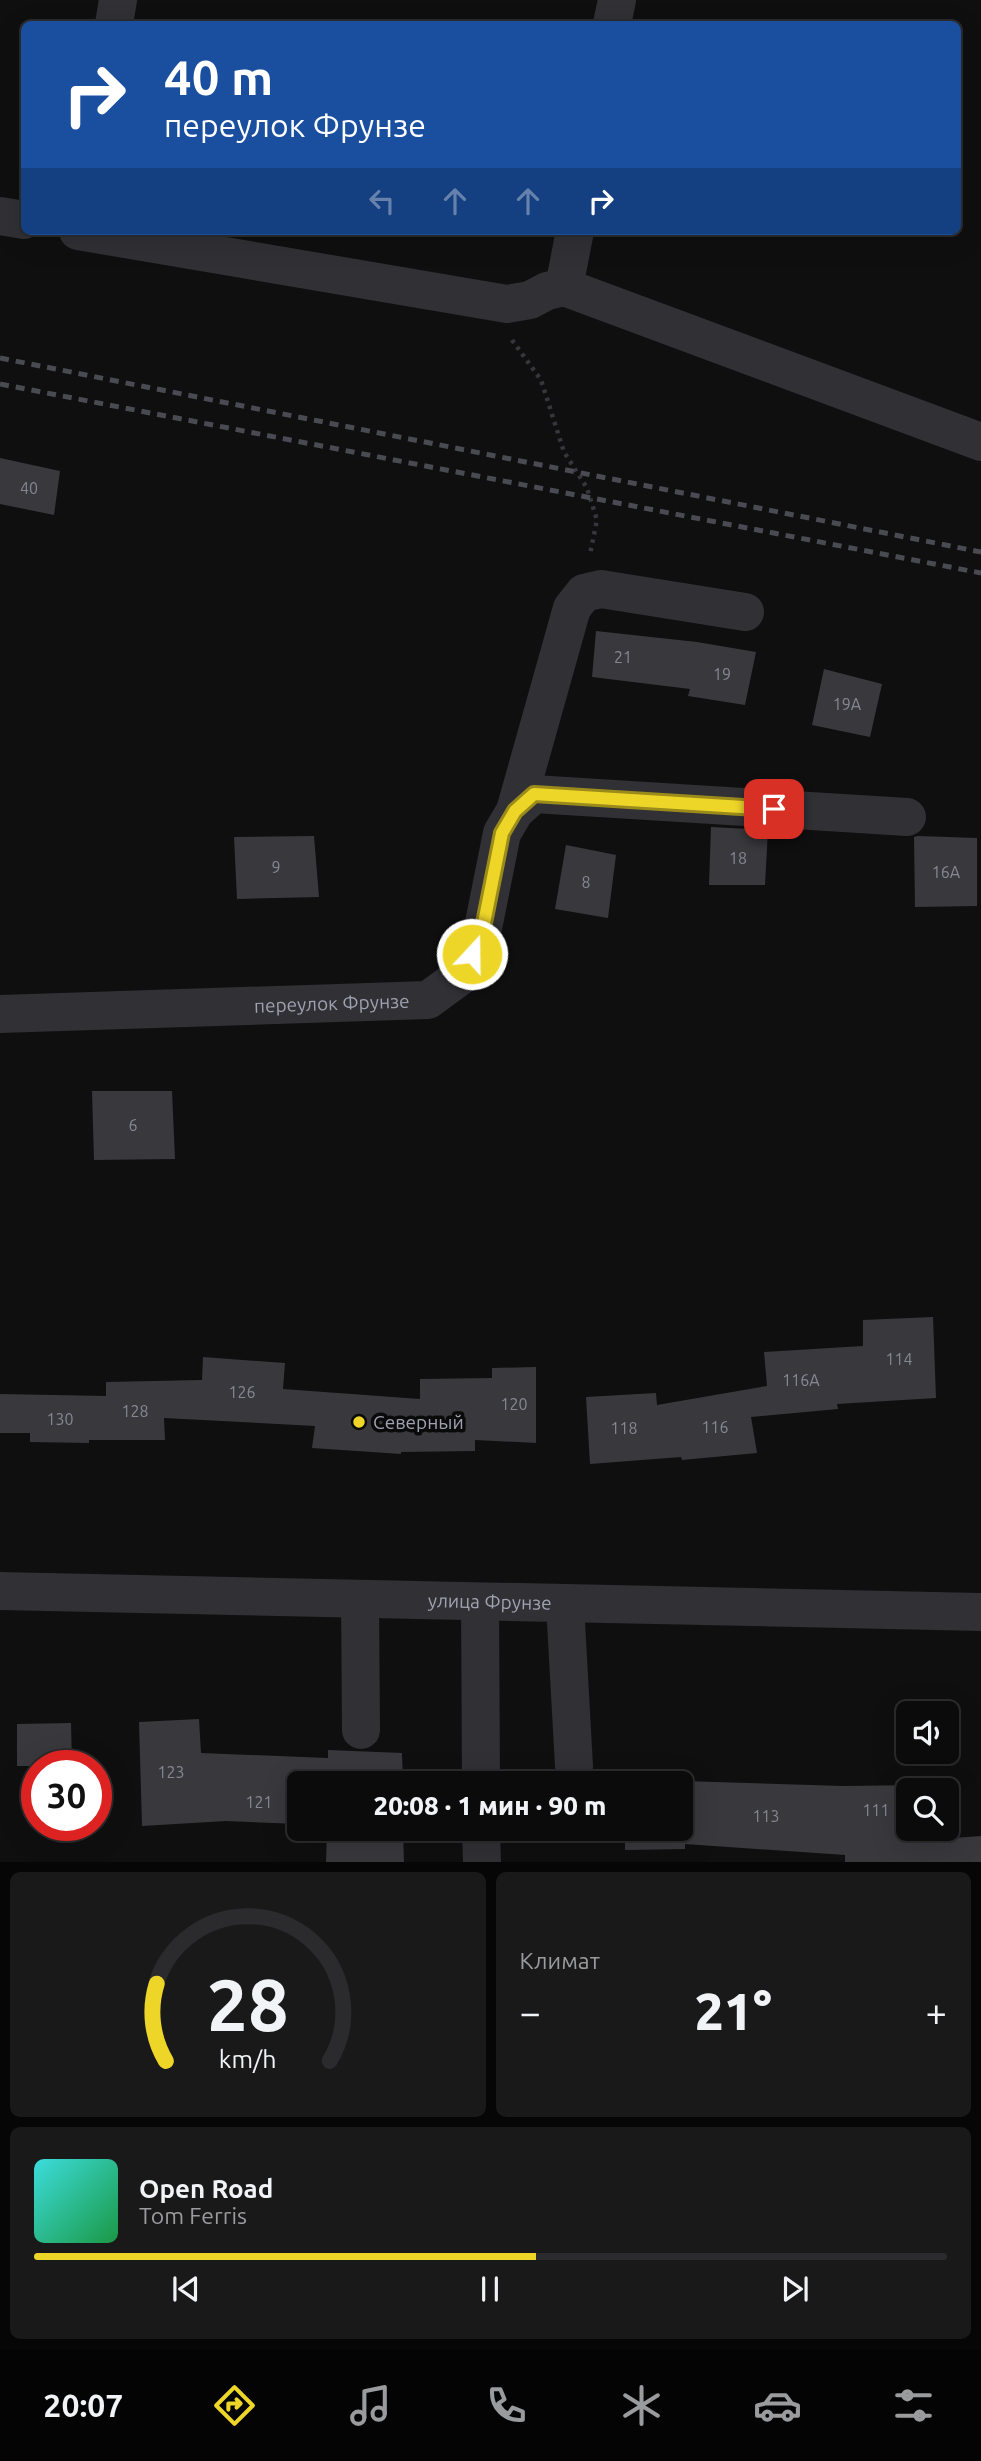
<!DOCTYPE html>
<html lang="ru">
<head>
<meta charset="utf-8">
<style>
  body { margin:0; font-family:Ubuntu,sans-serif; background:#19191a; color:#f1f3f6; height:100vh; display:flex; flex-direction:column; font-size:26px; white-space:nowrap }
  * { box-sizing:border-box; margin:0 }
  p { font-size:23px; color:#9a9b9d }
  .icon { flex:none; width:38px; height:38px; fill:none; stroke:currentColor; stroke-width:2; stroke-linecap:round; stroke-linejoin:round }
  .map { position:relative; height:1862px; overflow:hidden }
  .panel { display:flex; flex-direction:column; gap:10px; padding:10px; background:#060607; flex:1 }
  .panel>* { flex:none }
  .banner { position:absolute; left:21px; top:21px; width:940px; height:214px; border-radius:10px; box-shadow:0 7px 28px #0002,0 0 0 2px #2b2b2d; background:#1a4fa0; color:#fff; overflow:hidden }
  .controls { position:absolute; left:896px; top:1701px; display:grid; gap:14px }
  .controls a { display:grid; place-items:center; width:63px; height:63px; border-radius:10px; background:#0b0b0c; box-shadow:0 7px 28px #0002,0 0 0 2px #2b2b2d; font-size:35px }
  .speed { position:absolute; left:21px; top:1750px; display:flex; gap:14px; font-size:35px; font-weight:700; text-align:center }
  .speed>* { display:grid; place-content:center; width:91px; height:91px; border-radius:50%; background:#0b0b0c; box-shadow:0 7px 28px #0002,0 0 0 2px #2b2b2d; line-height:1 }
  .speed .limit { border:10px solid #d22; background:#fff; color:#111 }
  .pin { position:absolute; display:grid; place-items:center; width:60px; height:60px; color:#fff; margin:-30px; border-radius:14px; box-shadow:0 4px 10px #0006 }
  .me { position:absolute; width:77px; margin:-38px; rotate:21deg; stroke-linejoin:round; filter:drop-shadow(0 0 5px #0008) }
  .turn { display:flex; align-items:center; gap:24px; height:147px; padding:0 28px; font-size:32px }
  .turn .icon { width:91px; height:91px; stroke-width:2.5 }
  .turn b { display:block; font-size:49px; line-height:60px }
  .lanes { display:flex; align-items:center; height:66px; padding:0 28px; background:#0003; justify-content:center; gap:35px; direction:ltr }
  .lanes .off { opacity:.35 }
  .big { font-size:52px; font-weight:800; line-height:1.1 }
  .panel .card { flex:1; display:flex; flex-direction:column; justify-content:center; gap:10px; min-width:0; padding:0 24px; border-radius:10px; background:#19191a }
  .panel .dial { align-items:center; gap:0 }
  .dial svg { height:182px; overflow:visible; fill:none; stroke:#2b2b2d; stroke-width:7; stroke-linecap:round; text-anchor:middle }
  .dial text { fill:#f1f3f6; stroke:none }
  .song { display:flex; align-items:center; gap:21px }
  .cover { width:84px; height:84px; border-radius:10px; background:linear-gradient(135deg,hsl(180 70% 55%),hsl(140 70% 35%)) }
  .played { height:7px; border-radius:4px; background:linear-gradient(90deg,#eed629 55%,#2b2b2d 55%) }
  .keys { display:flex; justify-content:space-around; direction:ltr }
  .heat { display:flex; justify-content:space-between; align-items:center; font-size:38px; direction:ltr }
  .panel .tiles { flex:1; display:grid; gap:10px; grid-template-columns:1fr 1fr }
  .card:last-child { grid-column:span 2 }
  .trip { position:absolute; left:287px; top:1771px; width:406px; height:70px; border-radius:10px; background:#0b0b0c; box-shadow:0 7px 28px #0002,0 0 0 2px #2b2b2d; font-weight:800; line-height:70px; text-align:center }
  .tabs { display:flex; height:112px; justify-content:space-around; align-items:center; background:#040405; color:#9a9b9d }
  .tabs .icon { width:49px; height:49px }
  .tabs .current { color:#eed629 }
  .tabs b { font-size:32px; color:#f1f3f6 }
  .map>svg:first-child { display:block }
  .building { fill:#39393d }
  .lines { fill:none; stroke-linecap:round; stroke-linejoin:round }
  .path { stroke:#36363c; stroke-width:4.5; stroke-dasharray:3.5 5; stroke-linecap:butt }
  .minor { stroke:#303035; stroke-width:38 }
  .rail { stroke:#4a4b52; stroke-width:5; stroke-dasharray:9 7; stroke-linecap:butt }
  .route-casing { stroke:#9b8b1b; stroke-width:18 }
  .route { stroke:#eed629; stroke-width:12 }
  .poi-dot { fill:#eed629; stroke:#0a0a0b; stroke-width:2.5 }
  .labels { text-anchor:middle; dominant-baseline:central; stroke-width:7; stroke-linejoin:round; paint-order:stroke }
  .number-label { font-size:16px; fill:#868794 }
  .street-label { font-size:19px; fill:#a0a1b1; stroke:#0a0a0b }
  .poi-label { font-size:19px; fill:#a0a1b1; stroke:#0a0a0b; text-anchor:start }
</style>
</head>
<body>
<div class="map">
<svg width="981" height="1863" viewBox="0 0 981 1863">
  <rect width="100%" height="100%" fill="#0f0f10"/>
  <!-- building -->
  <g class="building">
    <path d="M 0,458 L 60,471 L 54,515 L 0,504 Z"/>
    <path d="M 596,631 L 697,642 L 756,652 L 745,705 L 688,696 L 690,689 L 592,677 Z"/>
    <path d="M 824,669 L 882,684 L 870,737 L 812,725 Z"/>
    <path d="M 711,827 L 768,830 L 765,885 L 709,885 Z"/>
    <path d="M 314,836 L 319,897 L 237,899 L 234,837 Z"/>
    <path d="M 918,836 L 977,838 L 977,906 L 915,907 L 914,837 Z"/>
    <path d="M 566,845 L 616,855 L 608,918 L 555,909 Z"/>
    <path d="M 92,1091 L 172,1091 L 175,1159 L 94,1160 Z"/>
    <path d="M 933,1317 L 936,1398 L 837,1404 L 838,1409 L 751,1417 L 757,1453 L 682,1460 L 681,1457 L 590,1464 L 586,1397 L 656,1393 L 657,1405 L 767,1386 L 764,1352 L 863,1346 L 863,1320 Z"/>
    <path d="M 203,1357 L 285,1363 L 283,1389 L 420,1399 L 420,1379 L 492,1378 L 492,1368 L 536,1367 L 536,1443 L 475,1440 L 475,1451 L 401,1452 L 401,1454 L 312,1448 L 315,1426 L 164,1418 L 165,1440 L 89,1440 L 89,1443 L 30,1442 L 30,1433 L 0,1433 L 0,1394 L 106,1396 L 106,1382 L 202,1380 Z"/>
    <path d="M 199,1719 L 201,1753 L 328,1758 L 328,1750 L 402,1753 L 403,1783 L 299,1783 L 299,1824 L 226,1821 L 142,1826 L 139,1722 Z"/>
    <path d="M 71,1723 L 72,1766 L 17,1766 L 17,1724 Z"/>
    <path d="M 683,1773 L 683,1781 L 843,1786 L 922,1785 L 922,1790 L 908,1790 L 908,1829 L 924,1829 L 925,1840 L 981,1836 L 981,1863 L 845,1862 L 845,1855 L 685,1844 L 685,1849 L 625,1850 L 625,1829 L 681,1829 L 681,1783 L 625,1783 L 625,1776 Z"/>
    <path d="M 327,1829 L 403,1829 L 404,1863 L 326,1863 Z"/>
  </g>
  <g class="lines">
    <!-- path -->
    <path class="path" d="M 512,340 L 541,380 L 564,452 L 587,488 L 597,520 L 590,554"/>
    <!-- minor -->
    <g class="minor">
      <path d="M 114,24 L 118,0"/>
      <path d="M 612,24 L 617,0"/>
      <path d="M 0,216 L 24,220"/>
      <path d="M 78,231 L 507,304 L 530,300 L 547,291 L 564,287 L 981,442"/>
      <path d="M 564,287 L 575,231"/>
      <path d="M 515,811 L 572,608 L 584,593 L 601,589 L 745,612"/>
      <path id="s1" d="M 0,1014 L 428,1000 L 462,975 L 482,933 L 502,833 L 515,811 L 534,794 L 907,817"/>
      <path id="s2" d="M 0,1591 L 981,1612"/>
      <path d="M 360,1599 L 361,1730"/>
      <path d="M 480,1602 L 481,1783"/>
      <path d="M 565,1604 L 574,1766"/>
      <path d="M 481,1829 L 482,1863"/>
    </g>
    <!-- rail -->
    <g class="rail">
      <path d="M 0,358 L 981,552"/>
      <path d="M 0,384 L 981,573"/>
    </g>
  </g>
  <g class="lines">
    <!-- route casing -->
    <g class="route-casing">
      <path id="route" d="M 472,954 L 482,933 L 502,833 L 515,811 L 534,794 L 774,809"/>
    </g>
    <!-- route -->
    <use href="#route" class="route"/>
  </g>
  <!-- markers -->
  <circle class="poi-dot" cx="359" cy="1422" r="7"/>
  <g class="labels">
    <!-- number labels -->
    <g class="number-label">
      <text x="29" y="488">40</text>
      <text x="623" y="657">21</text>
      <text x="722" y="674">19</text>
      <text x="847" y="704">19А</text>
      <text x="738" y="858">18</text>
      <text x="276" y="867">9</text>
      <text x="946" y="872">16А</text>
      <text x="586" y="882">8</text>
      <text x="133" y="1125">6</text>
      <text x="899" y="1359">114</text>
      <text x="801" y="1380">116А</text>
      <text x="242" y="1392">126</text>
      <text x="514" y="1404">120</text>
      <text x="135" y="1411">128</text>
      <text x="60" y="1419">130</text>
      <text x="715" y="1427">116</text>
      <text x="624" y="1428">118</text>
      <text x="171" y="1772">123</text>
      <text x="259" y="1802">121</text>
      <text x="876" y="1810">111</text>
      <text x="766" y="1816">113</text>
    </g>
    <!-- street labels -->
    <g class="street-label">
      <text stroke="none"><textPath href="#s1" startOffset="332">переулок Фрунзе</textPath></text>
      <text stroke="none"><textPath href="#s2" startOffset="490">улица Фрунзе</textPath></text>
    </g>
    <!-- poi labels -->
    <g class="poi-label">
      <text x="373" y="1422">Северный</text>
    </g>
  </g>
</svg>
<div class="controls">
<a><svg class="icon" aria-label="sound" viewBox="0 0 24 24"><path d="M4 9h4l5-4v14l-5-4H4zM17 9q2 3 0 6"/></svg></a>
<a><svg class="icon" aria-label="search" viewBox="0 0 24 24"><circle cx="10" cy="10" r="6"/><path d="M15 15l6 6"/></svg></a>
</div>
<div class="speed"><div class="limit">30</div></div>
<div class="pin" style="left:774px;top:809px;background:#d93025"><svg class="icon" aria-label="arrive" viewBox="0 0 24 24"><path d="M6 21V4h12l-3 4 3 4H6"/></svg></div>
<svg class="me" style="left:472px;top:954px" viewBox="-20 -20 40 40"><circle r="17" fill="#eed629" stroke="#fff" stroke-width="3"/><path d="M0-11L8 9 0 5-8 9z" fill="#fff"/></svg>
<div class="trip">20:08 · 1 мин · 90 m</div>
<div class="banner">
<div class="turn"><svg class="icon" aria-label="right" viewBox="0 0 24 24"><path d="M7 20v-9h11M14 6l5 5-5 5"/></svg><div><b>40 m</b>переулок Фрунзе</div></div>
<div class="lanes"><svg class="icon off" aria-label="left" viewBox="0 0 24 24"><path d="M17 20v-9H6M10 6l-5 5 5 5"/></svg><svg class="icon off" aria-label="ahead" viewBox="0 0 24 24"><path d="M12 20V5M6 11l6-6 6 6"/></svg><svg class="icon off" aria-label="ahead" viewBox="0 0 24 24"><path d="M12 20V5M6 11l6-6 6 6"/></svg><svg class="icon" aria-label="right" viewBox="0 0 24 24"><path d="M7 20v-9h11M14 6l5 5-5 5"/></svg></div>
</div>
</div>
<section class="panel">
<div class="tiles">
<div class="card dial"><svg viewBox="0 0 100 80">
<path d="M14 69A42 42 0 1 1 86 69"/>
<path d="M14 69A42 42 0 0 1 10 35" stroke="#eed629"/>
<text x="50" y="56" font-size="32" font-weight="700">28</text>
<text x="50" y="72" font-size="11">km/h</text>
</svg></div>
<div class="card"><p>Климат</p>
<div class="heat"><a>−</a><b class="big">21°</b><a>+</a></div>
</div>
<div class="card">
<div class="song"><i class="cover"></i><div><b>Open Road</b><p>Tom Ferris</p></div></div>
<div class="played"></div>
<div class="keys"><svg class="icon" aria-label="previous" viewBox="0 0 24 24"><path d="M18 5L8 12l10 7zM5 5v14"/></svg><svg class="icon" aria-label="pause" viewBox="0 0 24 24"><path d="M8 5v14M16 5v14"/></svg><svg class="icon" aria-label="next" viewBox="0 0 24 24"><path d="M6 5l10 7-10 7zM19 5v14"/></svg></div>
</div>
</div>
</section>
<nav class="tabs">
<b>20:07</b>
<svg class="icon current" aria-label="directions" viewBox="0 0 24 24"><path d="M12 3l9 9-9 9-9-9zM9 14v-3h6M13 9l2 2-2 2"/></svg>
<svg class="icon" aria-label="music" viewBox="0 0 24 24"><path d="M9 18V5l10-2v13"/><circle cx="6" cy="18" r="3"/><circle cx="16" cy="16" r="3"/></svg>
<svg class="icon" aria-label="phone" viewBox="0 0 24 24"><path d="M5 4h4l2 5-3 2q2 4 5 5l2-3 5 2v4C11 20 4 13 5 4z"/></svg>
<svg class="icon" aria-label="climate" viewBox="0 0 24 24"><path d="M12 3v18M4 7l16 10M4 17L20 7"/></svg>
<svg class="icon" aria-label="car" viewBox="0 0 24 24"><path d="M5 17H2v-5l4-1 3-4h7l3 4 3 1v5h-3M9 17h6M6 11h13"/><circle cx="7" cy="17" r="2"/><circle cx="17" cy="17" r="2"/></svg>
<svg class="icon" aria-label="filters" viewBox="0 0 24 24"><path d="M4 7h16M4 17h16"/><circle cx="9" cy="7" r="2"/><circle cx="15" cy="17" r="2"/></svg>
</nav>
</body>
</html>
